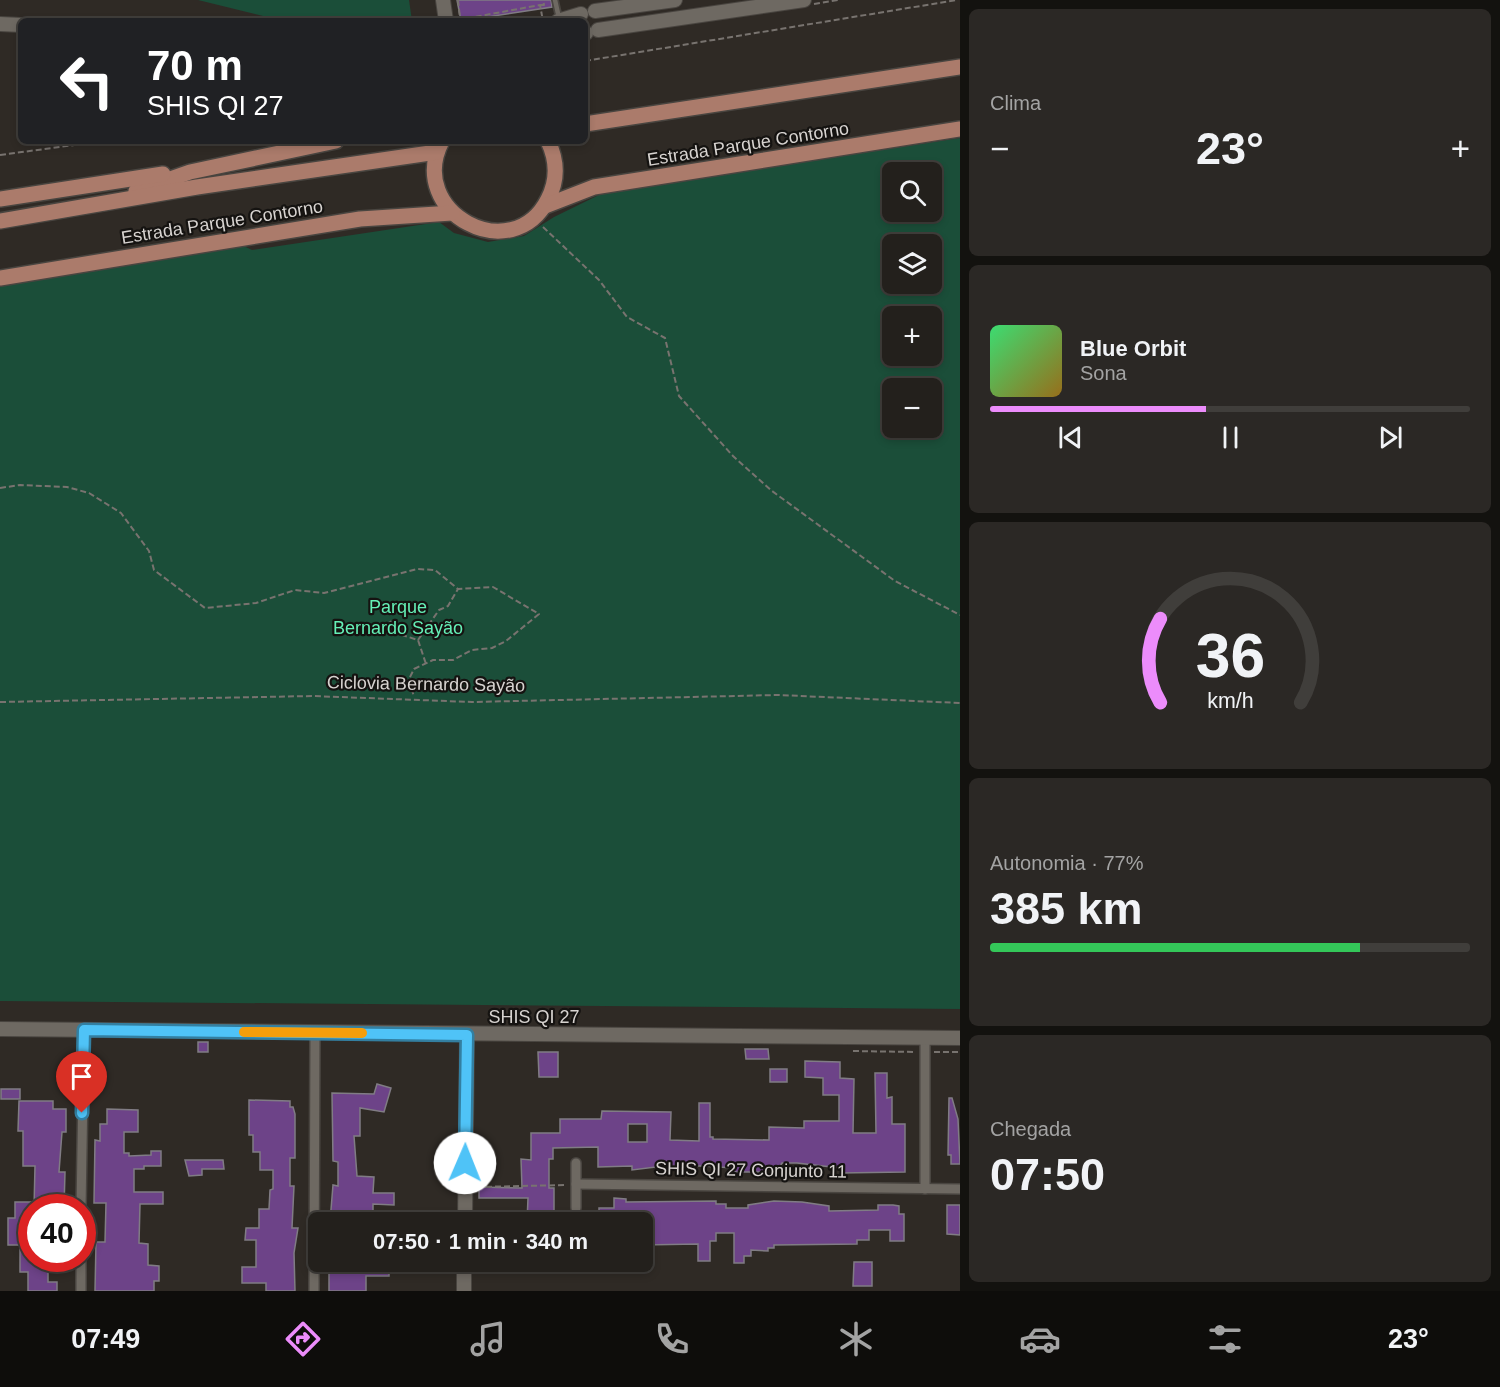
<!DOCTYPE html>
<html lang="pt">
<head>
<meta charset="utf-8">
<style>
  body { margin:0; font-family:Helvetica,sans-serif; background:#2b2825; color:#f1f3f6; height:100vh; display:flex; flex-direction:column; font-size:22px; white-space:nowrap }
  * { box-sizing:border-box; margin:0 }
  p { font-size:20px; color:#a3a3a3 }
  .icon { flex:none; width:33px; height:33px; fill:none; stroke:currentColor; stroke-width:2; stroke-linecap:round; stroke-linejoin:round }
  .map { position:relative; flex:1; overflow:hidden }
  .side { display:flex; flex-direction:column; gap:9px; padding:9px; background:#13120f; width:540px }
  .side>* { flex:none }
  .top-card { position:absolute; left:18px; top:18px; width:570px; height:126px; border-radius:9px; box-shadow:0 3px 9px #0003,0 0 0 2px #403e3b; background:#202124; color:#fff; overflow:hidden }
  .buttons { position:absolute; left:882px; top:162px; display:grid; gap:12px }
  .buttons a { display:grid; place-items:center; width:60px; height:60px; border-radius:9px; background:#23201c; box-shadow:0 3px 9px #0003,0 0 0 2px #403e3b; font-size:30px }
  .speed { position:absolute; left:18px; top:1194px; display:flex; gap:12px; font-size:30px; font-weight:700; text-align:center }
  .speed>* { display:grid; place-content:center; width:78px; height:78px; border-radius:50%; background:#23201c; box-shadow:0 3px 9px #0003,0 0 0 2px #403e3b; line-height:1 }
  .speed .limit { border:9px solid #d22; background:#fff; color:#111 }
  .pin { position:absolute; display:grid; place-items:center; width:51px; height:51px; color:#fff; margin:-62px -26px; border-radius:50% 50% 50% 0; rotate:-45deg; box-shadow:0 0 6px #0007 }
  .pin .icon { rotate:45deg }
  .me { position:absolute; width:66px; margin:-33px; rotate:1deg; stroke-linejoin:round; filter:drop-shadow(0 0 4px #0008) }
  .turn { display:flex; align-items:center; gap:21px; height:126px; padding:0 30px; font-size:27px }
  .turn .icon { width:78px; height:78px; stroke-width:2.5 }
  .turn b { display:block; font-size:42px; line-height:51px }
  .big { font-size:45px; font-weight:600; line-height:1.1 }
  .side .widget { flex:1; display:flex; flex-direction:column; justify-content:center; gap:9px; min-width:0; padding:0 21px; border-radius:9px; background:#2b2825 }
  .side .dial { align-items:center; gap:0 }
  .dial svg { height:156px; overflow:visible; fill:none; stroke:#403e3b; stroke-width:7; stroke-linecap:round; text-anchor:middle }
  .dial text { fill:#f1f3f6; stroke:none }
  .song { display:flex; align-items:center; gap:18px }
  .cover { width:72px; height:72px; border-radius:9px; background:linear-gradient(135deg,hsl(140 70% 55%),hsl(40 70% 35%)) }
  .played { height:6px; border-radius:3px; background:linear-gradient(90deg,#ec8cfb 45%,#403e3b 45%) }
  .keys { display:flex; justify-content:space-around; direction:ltr }
  .heat { display:flex; justify-content:space-between; align-items:center; font-size:33px; direction:ltr }
  .charge { height:9px; border-radius:4px; background:linear-gradient(90deg,#34c759 77%,#403e3b 0) }
  .trip { position:absolute; left:308px; top:1212px; width:345px; height:60px; border-radius:9px; background:#23201c; box-shadow:0 3px 9px #0003,0 0 0 2px #403e3b; font-weight:600; line-height:60px; text-align:center }
  .menu { display:flex; height:96px; justify-content:space-around; align-items:center; background:#0e0d0b; color:#a3a3a3 }
  .menu .icon { width:42px; height:42px }
  .menu .current { color:#ec8cfb }
  .menu b { font-size:27px; color:#f1f3f6 }
  main { display:flex; flex:1; min-height:0 }
  .map>svg:first-child { display:block }
  .green { fill:#1b4e39; fill-rule:evenodd }
  .building { fill:#6d4388; stroke:#807c84; stroke-width:1.5; fill-rule:evenodd }
  .lines { fill:none; stroke-linecap:round; stroke-linejoin:round }
  .lane-casing { stroke:#494540; stroke-width:8 }
  .street-casing { stroke:#494540; stroke-width:12 }
  .secondary-casing { stroke:#494540; stroke-width:16 }
  .primary-casing { stroke:#494540; stroke-width:18 }
  .path { stroke:#78736f; stroke-width:2; stroke-dasharray:6 3; stroke-linecap:butt }
  .lane { stroke:#6e6962; stroke-width:4.5 }
  .street { stroke:#6e6962; stroke-width:9 }
  .secondary { stroke:#6e6962; stroke-width:14 }
  .primary { stroke:#ab7b6b; stroke-width:15 }
  .route-casing { stroke:#337fa1; stroke-width:15 }
  .route { stroke:#4fc3f7; stroke-width:10 }
  .slow { stroke:#f59e0b; stroke-width:10 }
  .labels { text-anchor:middle; dominant-baseline:central; stroke-width:4.5; stroke-linejoin:round; paint-order:stroke }
  .street-label { font-size:18px; fill:#d7d3d0; stroke:#151311 }
  .park-label { font-size:18px; fill:#65f0b7; stroke:#151311 }
</style>
</head>
<body>
<main>
<div class="map">
<svg width="960" height="1291" viewBox="0 0 960 1291">
  <rect width="100%" height="100%" fill="#2f2a25"/>
  <!-- green -->
  <g class="green">
    <path d="M 198,0 L 409,0 L 412,21 L 283,21 Z"/>
    <path d="M 960,138 L 960,1009 L 0,1001 L 0,279 L 231,240 L 252,250 L 439,222 L 454,233 L 488,242 L 524,236 L 554,217 L 605,192 ZM 892,172 L 932,172 L 932,212 L 892,212 ZM 892,244 L 932,244 L 932,284 L 892,284 ZM 892,316 L 932,316 L 932,356 L 892,356 ZM 892,388 L 932,388 L 932,428 L 892,428 Z"/>
  </g>
  <!-- building -->
  <g class="building">
    <path d="M 457,0 L 551,0 L 552,7 L 461,21 Z"/>
    <rect x="198" y="1042" width="10" height="10"/>
    <path d="M 745,1049 L 768,1049 L 769,1059 L 746,1059 Z"/>
    <path d="M 538,1052 L 558,1052 L 558,1077 L 539,1077 Z"/>
    <path d="M 805,1061 L 840,1062 L 840,1078 L 854,1079 L 853,1133 L 876,1133 L 875,1073 L 887,1073 L 887,1098 L 892,1097 L 892,1124 L 905,1124 L 905,1172 L 840,1173 L 840,1168 L 797,1163 L 782,1163 L 778,1169 L 764,1169 L 764,1172 L 734,1172 L 734,1168 L 703,1166 L 664,1166 L 632,1170 L 632,1166 L 598,1167 L 598,1147 L 553,1148 L 553,1159 L 549,1159 L 549,1188 L 554,1188 L 554,1222 L 527,1222 L 528,1198 L 479,1198 L 479,1187 L 522,1188 L 521,1159 L 531,1160 L 531,1133 L 560,1133 L 560,1119 L 601,1119 L 602,1111 L 671,1112 L 670,1140 L 699,1141 L 699,1103 L 710,1103 L 710,1137 L 713,1137 L 713,1139 L 769,1140 L 769,1127 L 804,1128 L 804,1121 L 839,1121 L 839,1095 L 823,1095 L 823,1078 L 805,1077 ZM 628,1124 L 647,1124 L 647,1142 L 628,1142 Z"/>
    <rect x="770" y="1069" width="17" height="13"/>
    <path d="M 377,1084 L 391,1088 L 384,1112 L 360,1108 L 360,1136 L 354,1136 L 357,1176 L 374,1177 L 373,1193 L 394,1193 L 394,1205 L 373,1204 L 373,1222 L 330,1222 L 333,1185 L 338,1186 L 338,1162 L 333,1161 L 332,1093 L 374,1094 Z"/>
    <rect x="1" y="1089" width="19" height="10"/>
    <path d="M 949,1098 L 952,1098 L 958,1119 L 960,1164 L 951,1164 L 951,1155 L 948,1155 Z"/>
    <path d="M 249,1100 L 290,1101 L 290,1107 L 293,1107 L 295,1114 L 295,1158 L 290,1158 L 290,1186 L 294,1186 L 292,1228 L 298,1228 L 294,1253 L 295,1291 L 266,1291 L 266,1283 L 242,1283 L 242,1267 L 256,1267 L 256,1240 L 245,1240 L 246,1228 L 259,1228 L 259,1209 L 269,1209 L 270,1190 L 273,1189 L 273,1170 L 260,1170 L 260,1152 L 253,1152 L 253,1135 L 249,1135 Z"/>
    <path d="M 19,1101 L 53,1101 L 53,1109 L 66,1109 L 66,1132 L 62,1132 L 59,1172 L 65,1172 L 64,1208 L 34,1208 L 35,1166 L 23,1166 L 23,1131 L 18,1131 Z"/>
    <path d="M 107,1109 L 138,1110 L 138,1132 L 124,1132 L 124,1153 L 129,1153 L 129,1156 L 151,1155 L 151,1151 L 161,1151 L 161,1166 L 144,1166 L 144,1169 L 134,1169 L 134,1192 L 163,1192 L 163,1204 L 140,1204 L 139,1243 L 148,1244 L 148,1265 L 159,1266 L 159,1281 L 154,1281 L 154,1291 L 95,1291 L 96,1242 L 105,1242 L 106,1203 L 94,1203 L 95,1140 L 100,1141 L 100,1124 L 107,1124 Z"/>
    <path d="M 185,1160 L 223,1160 L 224,1169 L 202,1169 L 202,1175 L 189,1176 Z"/>
    <path d="M 614,1198 L 626,1199 L 626,1202 L 716,1201 L 716,1204 L 726,1204 L 726,1208 L 748,1208 L 748,1205 L 774,1201 L 802,1202 L 829,1206 L 829,1211 L 878,1210 L 878,1205 L 893,1205 L 899,1206 L 899,1214 L 904,1214 L 904,1241 L 890,1241 L 890,1230 L 869,1230 L 869,1240 L 857,1240 L 857,1244 L 774,1245 L 774,1248 L 768,1248 L 768,1251 L 751,1250 L 751,1256 L 744,1256 L 744,1263 L 734,1263 L 734,1233 L 716,1233 L 716,1241 L 710,1241 L 710,1261 L 698,1261 L 698,1244 L 642,1245 L 642,1222 L 599,1222 L 599,1208 L 614,1208 Z"/>
    <path d="M 15,1202 L 32,1202 L 32,1258 L 48,1258 L 48,1282 L 57,1282 L 57,1291 L 28,1291 L 28,1272 L 20,1272 L 20,1245 L 8,1245 L 8,1218 L 15,1218 Z"/>
    <path d="M 947,1205 L 960,1205 L 960,1235 L 947,1234 Z"/>
    <path d="M 329,1262 L 368,1262 L 368,1266 L 389,1266 L 389,1276 L 366,1276 L 366,1291 L 329,1291 Z"/>
    <path d="M 854,1262 L 872,1262 L 872,1286 L 853,1286 Z"/>
  </g>
  <g class="lines">
    <!-- lane casing -->
    <g class="lane-casing">
      <path id="lane" d="M 555,0 L 559,18"/>
    </g>
    <!-- street casing -->
    <g class="street-casing">
      <g id="street">
        <path d="M 576,1184 L 960,1189"/>
        <path d="M 925,1189 L 925,1039"/>
        <path d="M 81,1208 L 84,1030"/>
        <path d="M 576,1208 L 576,1163"/>
        <path d="M 81,1258 L 81,1291"/>
        <path d="M 314,1291 L 315,1033"/>
      </g>
    </g>
    <!-- secondary casing -->
    <g class="secondary-casing">
      <g id="secondary">
        <path d="M 443,0 L 446,21"/>
        <path d="M 595,11 L 675,0"/>
        <path d="M 558,21 L 581,14"/>
        <path d="M 0,24 L 21,25"/>
        <path d="M 598,30 L 804,0"/>
        <path d="M 585,33 L 586,33"/>
        <path d="M 0,1029 L 960,1038"/>
        <path d="M 465,1222 L 467,1035"/>
        <path d="M 464,1291 L 464,1262"/>
      </g>
    </g>
    <!-- primary casing -->
    <g class="primary-casing">
      <g id="primary">
        <path d="M 585,124 L 960,67"/>
        <path d="M 442,141 C 405,213 513,269 548,199 C 558,180 557,160 548,141"/>
        <path d="M 136,191 L 190,172 L 336,141"/>
        <path d="M 0,199 L 163,174"/>
        <path d="M 545,206 L 594,187 L 960,129"/>
        <path d="M 0,221 L 197,187 L 437,152"/>
        <path d="M 0,278 L 360,219 L 452,213"/>
      </g>
    </g>
    <!-- path -->
    <g class="path">
      <path d="M 458,0 L 460,18"/>
      <path d="M 814,4 L 838,0"/>
      <path d="M 540,5 L 544,5 L 543,0"/>
      <path d="M 458,20 L 540,5 L 543,21"/>
      <path d="M 585,61 L 957,0"/>
      <path d="M 0,155 L 104,141"/>
      <path d="M 543,227 L 599,280 L 627,317 L 665,338 L 679,396 L 733,456 L 772,491 L 895,581 L 960,615"/>
      <path d="M 0,488 L 20,485 L 67,487 L 89,493 L 121,513 L 149,551 L 154,570 L 205,608 L 256,603 L 295,590 L 324,593 L 417,569 L 435,570 L 458,589 L 493,587 L 539,614 L 506,641 L 492,648 L 472,650 L 453,660 L 433,660 L 414,669 L 409,679 L 414,697"/>
      <path d="M 390,621 L 399,634 L 418,640 L 426,664"/>
      <path d="M 418,640 L 439,610 L 448,606 L 458,589"/>
      <path d="M 0,702 L 313,696 L 472,702 L 778,695 L 960,703"/>
      <path d="M 853,1051 L 916,1052"/>
      <path d="M 934,1052 L 958,1052"/>
      <path d="M 477,1187 L 567,1185"/>
    </g>
    <!-- lane -->
    <use href="#lane" class="lane"/>
    <!-- street -->
    <use href="#street" class="street"/>
    <!-- secondary -->
    <use href="#secondary" class="secondary"/>
    <!-- primary -->
    <use href="#primary" class="primary"/>
  </g>
  <g class="lines">
    <!-- route casing -->
    <g class="route-casing">
      <path id="route" d="M 82,1113 L 84,1030 L 467,1035 L 465,1163"/>
    </g>
    <!-- route -->
    <use href="#route" class="route"/>
    <!-- slow -->
    <path class="slow" d="M 244,1032 L 362,1033"/>
  </g>
  <g class="labels">
    <!-- street labels -->
    <g class="street-label">
      <text transform="translate(748 144) rotate(-9)">Estrada Parque Contorno</text>
      <text transform="translate(222 222) rotate(-9)">Estrada Parque Contorno</text>
      <text transform="translate(426 684) rotate(1)">Ciclovia Bernardo Sayão</text>
      <text x="534" y="1017">SHIS QI 27</text>
      <text transform="translate(751 1170) rotate(1)">SHIS QI 27 Conjunto 11</text>
    </g>
    <!-- park labels -->
    <g class="park-label">
      <text x="398" y="607">Parque<tspan x="398" dy="21">Bernardo Sayão</tspan></text>
    </g>
  </g>
</svg>
<div class="buttons">
<a><svg class="icon" aria-label="search" viewBox="0 0 24 24"><circle cx="10" cy="10" r="6"/><path d="M15 15l6 6"/></svg></a>
<a><svg class="icon" aria-label="layers" viewBox="0 0 24 24"><path d="M12 4l9 5-9 5-9-5zM3 14l9 5 9-5"/></svg></a>
<a>+</a>
<a>−</a>
</div>
<div class="speed"><div class="limit">40</div></div>
<div class="pin" style="left:82px;top:1113px;background:#d93025"><svg class="icon" aria-label="arrive" viewBox="0 0 24 24"><path d="M6 21V4h12l-3 4 3 4H6"/></svg></div>
<svg class="me" style="left:465px;top:1163px" viewBox="-20 -20 40 40"><circle r="19" fill="#fff"/><path d="M0-13L10 11 0 6-10 11z" fill="#4fc3f7"/></svg>
<div class="trip">07:50 · 1 min · 340 m</div>
<div class="top-card">
<div class="turn"><svg class="icon" aria-label="left" viewBox="0 0 24 24"><path d="M17 20v-9H6M10 6l-5 5 5 5"/></svg><div><b>70 m</b>SHIS QI 27</div></div>
</div>
</div>
<section class="side">
<div class="widget"><p>Clima</p>
<div class="heat"><a>−</a><b class="big">23°</b><a>+</a></div>
</div>
<div class="widget">
<div class="song"><i class="cover"></i><div><b>Blue Orbit</b><p>Sona</p></div></div>
<div class="played"></div>
<div class="keys"><svg class="icon" aria-label="previous" viewBox="0 0 24 24"><path d="M18 5L8 12l10 7zM5 5v14"/></svg><svg class="icon" aria-label="pause" viewBox="0 0 24 24"><path d="M8 5v14M16 5v14"/></svg><svg class="icon" aria-label="next" viewBox="0 0 24 24"><path d="M6 5l10 7-10 7zM19 5v14"/></svg></div>
</div>
<div class="widget dial"><svg viewBox="0 0 100 80">
<path d="M14 69A42 42 0 1 1 86 69"/>
<path d="M14 69A42 42 0 0 1 14 26" stroke="#ec8cfb"/>
<text x="50" y="56" font-size="32" font-weight="700">36</text>
<text x="50" y="72" font-size="11">km/h</text>
</svg></div>
<div class="widget"><p>Autonomia · 77%</p><b class="big">385 km</b><div class="charge"></div></div>
<div class="widget"><p>Chegada</p><b class="big">07:50</b></div>
</section>
</main>
<nav class="menu">
<b>07:49</b>
<svg class="icon current" aria-label="directions" viewBox="0 0 24 24"><path d="M12 3l9 9-9 9-9-9zM9 14v-3h6M13 9l2 2-2 2"/></svg>
<svg class="icon" aria-label="music" viewBox="0 0 24 24"><path d="M9 18V5l10-2v13"/><circle cx="6" cy="18" r="3"/><circle cx="16" cy="16" r="3"/></svg>
<svg class="icon" aria-label="phone" viewBox="0 0 24 24"><path d="M5 4h4l2 5-3 2q2 4 5 5l2-3 5 2v4C11 20 4 13 5 4z"/></svg>
<svg class="icon" aria-label="climate" viewBox="0 0 24 24"><path d="M12 3v18M4 7l16 10M4 17L20 7"/></svg>
<svg class="icon" aria-label="car" viewBox="0 0 24 24"><path d="M5 17H2v-5l4-1 3-4h7l3 4 3 1v5h-3M9 17h6M6 11h13"/><circle cx="7" cy="17" r="2"/><circle cx="17" cy="17" r="2"/></svg>
<svg class="icon" aria-label="filters" viewBox="0 0 24 24"><path d="M4 7h16M4 17h16"/><circle cx="9" cy="7" r="2"/><circle cx="15" cy="17" r="2"/></svg>
<b>23°</b>
</nav>
</body>
</html>
